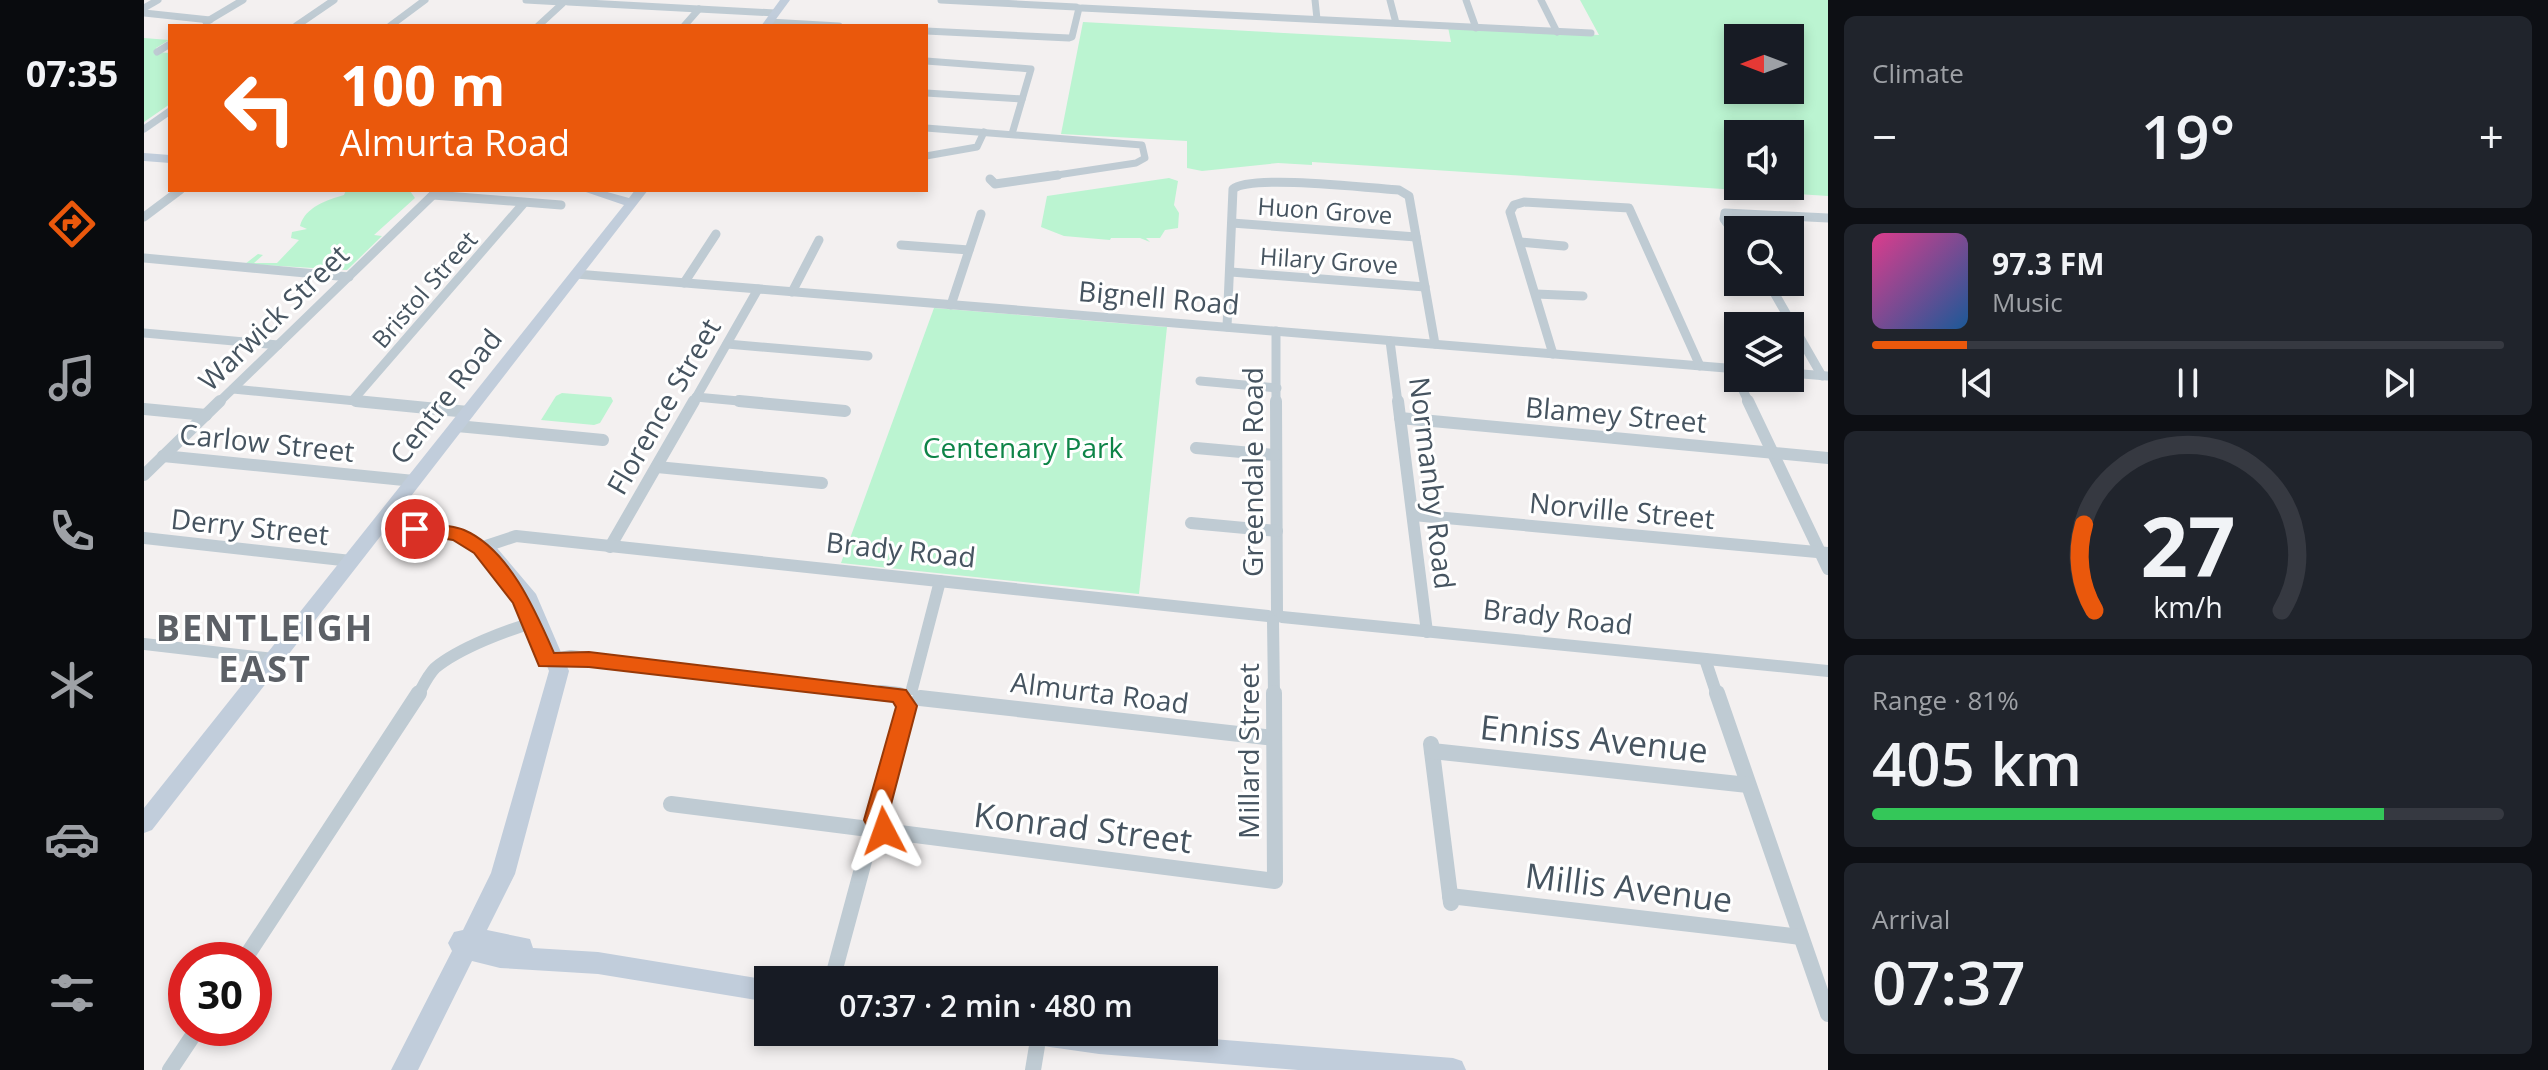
<!DOCTYPE html>
<html lang="en">
<head>
<meta charset="utf-8">
<style>
  body { margin:0; font-family:"Open Sans",sans-serif; background:#20242c; color:#f1f3f6; height:100vh; display:flex; flex-direction:column; font-size:30px; white-space:nowrap }
  * { box-sizing:border-box; margin:0 }
  p { font-size:26px; color:#9ea1a6 }
  .icon { flex:none; width:44px; height:44px; fill:none; stroke:currentColor; stroke-width:2; stroke-linecap:round; stroke-linejoin:round }
  .map { position:relative; flex:1; overflow:hidden }
  .side { display:flex; flex-direction:column; gap:16px; padding:16px; background:#0d0f14; width:720px }
  .side>* { flex:none }
  .guide { position:absolute; left:24px; top:24px; width:760px; height:168px; border-radius:0px; box-shadow:0 4px 12px #0003; background:#ea580c; color:#fff; overflow:hidden }
  .needle { width:52px; rotate:270deg }
  .fabs { position:absolute; left:1580px; top:24px; display:grid; gap:16px }
  .fabs a { display:grid; place-items:center; width:80px; height:80px; border-radius:0px; background:#171b24; box-shadow:0 4px 12px #0003; font-size:40px }
  .speed { position:absolute; left:24px; top:942px; display:flex; gap:16px; font-size:40px; font-weight:700; text-align:center }
  .speed>* { display:grid; place-content:center; width:104px; height:104px; border-radius:50%; background:#171b24; box-shadow:0 4px 12px #0003; line-height:1 }
  .speed .limit { border:12px solid #d22; background:#fff; color:#111 }
  .pin { position:absolute; display:grid; place-items:center; width:68px; height:68px; color:#fff; margin:-34px; border:4px solid #fff; border-radius:50%; box-shadow:0 2px 8px #0007 }
  .me { position:absolute; width:88px; margin:-44px; rotate:356deg; stroke-linejoin:round; filter:drop-shadow(0 0 6px #0008) }
  .turn { display:flex; align-items:center; gap:28px; height:168px; padding:0 40px; font-size:36px }
  .turn .icon { width:104px; height:104px; stroke-width:2.5 }
  .turn b { display:block; font-size:56px; line-height:68px }
  .big { font-size:60px; font-weight:600; line-height:1.1 }
  .side .widget { flex:1; display:flex; flex-direction:column; justify-content:center; gap:12px; min-width:0; padding:0 28px; border-radius:12px; background:#20242c }
  .side .dial { align-items:center; gap:0 }
  .dial svg { height:208px; overflow:visible; fill:none; stroke:#363941; stroke-width:7; stroke-linecap:round; text-anchor:middle }
  .dial text { fill:#f1f3f6; stroke:none }
  .song { display:flex; align-items:center; gap:24px }
  .cover { width:96px; height:96px; border-radius:12px; background:linear-gradient(135deg,hsl(330 70% 55%),hsl(210 70% 35%)) }
  .played { height:8px; border-radius:4px; background:linear-gradient(90deg,#ea580c 15%,#363941 15%) }
  .keys { display:flex; justify-content:space-around; direction:ltr }
  .heat { display:flex; justify-content:space-between; align-items:center; font-size:44px; direction:ltr }
  .charge { height:12px; border-radius:6px; background:linear-gradient(90deg,#34c759 81%,#363941 0) }
  .trip { position:absolute; left:610px; top:966px; width:464px; height:80px; border-radius:0px; background:#171b24; box-shadow:0 4px 12px #0003; font-weight:600; line-height:80px; text-align:center }
  main { display:flex; flex:1; min-height:0 }
  .tabs { display:flex; flex-direction:column; width:144px; justify-content:space-around; align-items:center; background:#090b0e; color:#9ea1a6 }
  .tabs .icon { width:56px; height:56px }
  .tabs .on { color:#ea580c }
  .tabs b { font-size:36px; color:#f1f3f6 }
  .map>svg:first-child { display:block }
  .green { fill:#bbf4d1; fill-rule:evenodd }
  .lines { fill:none; stroke-linecap:round; stroke-linejoin:round }
  .street-far3 { stroke:#bfcbd3; stroke-width:7 }
  .street-far2 { stroke:#bfcbd3; stroke-width:9 }
  .street-far1 { stroke:#bfcbd3; stroke-width:12 }
  .street { stroke:#bfcbd3; stroke-width:16 }
  .secondary { fill:#c1cddb; fill-rule:evenodd }
  .route { fill:#ea580c; stroke:#983908; stroke-width:2 }
  .labels { text-anchor:middle; dominant-baseline:central; stroke-width:6; stroke-linejoin:round; paint-order:stroke }
  .far-street-label { font-size:24px; fill:#465460; stroke:#fff }
  .street-label { font-size:28px; fill:#465460; stroke:#fff }
  .park-label { font-size:28px; fill:#0e8448; stroke:#fff }
  .near-street-label { font-size:34px; fill:#465460; stroke:#fff }
  .district-label { font-size:36px; font-weight:bold; letter-spacing:2px; fill:#5c6066; stroke:#fff }
</style>
</head>
<body>
<main>
<nav class="tabs">
<b>07:35</b>
<svg class="icon on" aria-label="directions" viewBox="0 0 24 24"><path d="M12 3l9 9-9 9-9-9zM9 14v-3h6M13 9l2 2-2 2"/></svg>
<svg class="icon" aria-label="music" viewBox="0 0 24 24"><path d="M9 18V5l10-2v13"/><circle cx="6" cy="18" r="3"/><circle cx="16" cy="16" r="3"/></svg>
<svg class="icon" aria-label="phone" viewBox="0 0 24 24"><path d="M5 4h4l2 5-3 2q2 4 5 5l2-3 5 2v4C11 20 4 13 5 4z"/></svg>
<svg class="icon" aria-label="climate" viewBox="0 0 24 24"><path d="M12 3v18M4 7l16 10M4 17L20 7"/></svg>
<svg class="icon" aria-label="car" viewBox="0 0 24 24"><path d="M5 17H2v-5l4-1 3-4h7l3 4 3 1v5h-3M9 17h6M6 11h13"/><circle cx="7" cy="17" r="2"/><circle cx="17" cy="17" r="2"/></svg>
<svg class="icon" aria-label="filters" viewBox="0 0 24 24"><path d="M4 7h16M4 17h16"/><circle cx="9" cy="7" r="2"/><circle cx="15" cy="17" r="2"/></svg>
</nav>
<div class="map">
<svg width="1684" height="1070" viewBox="0 0 1684 1070">
  <rect width="100%" height="100%" fill="#f3f0f0"/>
  <!-- green -->
  <g class="green">
    <path d="M 1436,0 L 1684,0 L 1684,196 L 1168,162 L 1168,165 L 1134,163 L 1058,171 L 1043,168 L 1043,141 L 917,134 L 939,22 L 1307,42 L 1304,27 L 1455,35 ZM 1594,38 L 1646,38 L 1646,90 L 1594,90 ZM 1594,134 L 1646,134 L 1646,186 L 1594,186 Z"/>
    <path d="M 0,38 L 25,40 L 12,48 L 12,52 L 26,53 L 26,104 L 0,122 Z"/>
    <path d="M 1025,178 L 1034,181 L 1030,205 L 1035,213 L 1034,228 L 1021,230 L 1016,238 L 1002,238 L 1006,242 L 996,238 L 967,238 L 966,240 L 920,236 L 897,227 L 903,196 Z"/>
    <path d="M 202,190 L 266,191 L 271,198 L 230,235 L 238,236 L 203,270 L 101,264 L 114,254 L 119,255 L 110,263 L 133,263 L 155,240 L 147,238 L 148,232 L 163,229 L 156,226 C 161,207 183,200 200,195 Z"/>
    <path d="M 790,308 L 1023,327 L 995,594 L 697,563 Z"/>
    <path d="M 418,393 L 467,397 L 469,401 L 456,423 L 450,425 L 397,420 L 412,396 Z"/>
  </g>
  <g class="lines">
    <!-- street-far3 -->
    <g class="street-far3">
      <path d="M 382,0 L 418,2"/>
      <path d="M 797,0 L 932,7"/>
      <path d="M 1171,0 L 1173,19"/>
      <path d="M 1246,0 L 1252,23"/>
      <path d="M 1322,0 L 1332,28"/>
      <path d="M 1397,0 L 1413,32"/>
      <path d="M 424,2 L 631,13"/>
      <path d="M 0,8 L 14,0"/>
      <path d="M 938,8 L 1447,33"/>
      <path d="M 0,13 L 66,20"/>
      <path d="M 62,22 L 99,0"/>
      <path d="M 625,22 L 695,26"/>
      <path d="M 152,26 L 190,0"/>
      <path d="M 246,26 L 281,0"/>
      <path d="M 394,26 L 419,3"/>
      <path d="M 540,26 L 555,9"/>
      <path d="M 782,31 L 925,38 L 928,37 L 935,8"/>
      <path d="M 13,52 L 26,44"/>
      <path d="M 782,61 L 887,69 L 868,134"/>
      <path d="M 782,93 L 878,99"/>
      <path d="M 782,128 L 998,145 L 1001,158 L 992,163 L 900,177"/>
      <path d="M 0,129 L 26,111"/>
      <path d="M 782,156 L 833,147 L 840,132"/>
    </g>
    <!-- street-far2 -->
    <g class="street-far2">
      <path d="M 846,179 L 851,184 L 914,175"/>
      <path d="M 289,195 L 417,205"/>
      <path d="M 0,217 L 36,190"/>
      <path d="M 1088,223 L 1272,237"/>
      <path d="M 1594,238 L 1580,219 L 1581,213 L 1684,218"/>
      <path d="M 1376,242 L 1420,246"/>
      <path d="M 757,245 L 825,250"/>
      <path d="M 0,258 L 205,277"/>
      <path d="M 1087,272 L 1281,287"/>
      <path d="M 432,274 L 1594,369"/>
      <path d="M 1624,282 L 1678,376"/>
      <path d="M 540,283 L 572,234"/>
      <path d="M 648,292 L 675,240"/>
      <path d="M 1392,294 L 1439,296"/>
      <path d="M 807,305 L 837,214"/>
      <path d="M 1083,327 L 1089,189 C 1106,174 1226,188 1255,190 L 1265,196 L 1291,344"/>
      <path d="M 1132,331 L 1132,403"/>
      <path d="M 0,333 L 134,345"/>
      <path d="M 1246,341 L 1254,403"/>
      <path d="M 583,344 L 724,356"/>
      <path d="M 1409,354 L 1366,212 L 1370,205 L 1380,202 L 1485,208 L 1556,366"/>
      <path d="M 1589,369 L 1605,403"/>
      <path d="M 1646,373 L 1683,376"/>
      <path d="M 1056,381 L 1133,388"/>
      <path d="M 89,389 L 232,403"/>
      <path d="M 552,397 L 616,403"/>
      <path d="M 209,400 L 379,204"/>
      <path d="M 74,403 L 294,190"/>
      <path d="M 549,403 L 614,289"/>
    </g>
    <!-- street-far1 -->
    <g class="street-far1">
      <path d="M 212,401 L 324,412"/>
      <path d="M 595,401 L 701,411"/>
      <path d="M 1132,401 L 1133,612"/>
      <path d="M 1254,401 L 1283,632"/>
      <path d="M 1604,401 L 1684,569"/>
      <path d="M 0,409 L 62,415"/>
      <path d="M 1256,418 L 1684,458"/>
      <path d="M 313,426 L 459,440"/>
      <path d="M 1052,448 L 1132,455"/>
      <path d="M 19,456 L 270,481"/>
      <path d="M 513,467 L 678,483"/>
      <path d="M 0,475 L 76,401"/>
      <path d="M 1269,515 L 1684,553"/>
      <path d="M 1047,523 L 1133,531"/>
      <path d="M 0,538 L 207,561"/>
      <path d="M 466,547 L 550,401"/>
      <path d="M 336,548 L 372,536 L 1124,616"/>
      <path d="M 1138,617 L 1684,671"/>
      <path d="M 1129,621 L 1130,695"/>
      <path d="M 0,644 L 130,659"/>
      <path d="M 1561,659 L 1573,695"/>
      <path d="M 405,660 L 427,656 L 754,695"/>
      <path d="M 768,689 L 796,581"/>
      <path d="M 274,695 C 279,686 284,675 291,668 C 315,648 365,629 395,621"/>
    </g>
    <!-- street -->
    <g class="street">
      <path d="M 737,693 L 755,695"/>
      <path d="M 1573,693 L 1684,1014"/>
      <path d="M 776,698 L 1130,738"/>
      <path d="M 1287,744 L 1307,903"/>
      <path d="M 1288,751 L 1604,785"/>
      <path d="M 527,804 L 717,828"/>
      <path d="M 732,820 L 763,704"/>
      <path d="M 740,831 L 1131,881 L 1130,693"/>
      <path d="M 1306,896 L 1657,937"/>
      <path d="M 100,960 L 275,693"/>
      <path d="M 688,980 L 726,839"/>
      <path d="M 26,1070 L 54,1028"/>
      <path d="M 889,1070 L 895,1034"/>
    </g>
    <!-- secondary -->
    <g class="secondary">
      <path d="M 636,0 L 646,0 L 627,26 L 617,26 Z"/>
      <path d="M 0,153 L 26,155 L 26,163 L 0,161 Z"/>
      <path d="M 436,190 L 456,190 L 485,198 L 491,190 L 504,190 L 247,522 L 309,527 L 353,548 L 392,594 L 425,671 L 371,874 L 343,930 L 386,939 L 389,948 L 454,952 L 624,980 L 624,1002 L 454,974 L 356,968 L 328,961 L 274,1070 L 247,1070 L 308,951 L 304,943 L 310,932 L 319,930 L 347,873 L 405,671 L 375,596 L 341,556 L 305,538 L 239,533 L 8,830 L 0,833 L 0,808 L 480,205 Z"/>
      <path d="M 872,1032 L 981,1032 L 1309,1058 L 1318,1061 L 1322,1070 L 1154,1070 L 955,1054 L 885,1044 L 876,1040 Z"/>
    </g>
  </g>
  <!-- route -->
  <path class="route" d="M 271,524 C 286,525 306,524 320,530 C 365,549 392,612 410,653 L 445,652 L 762,690 L 773,706 L 744,816 L 752,831 L 748,838 C 734,842 726,832 720,820 L 752,707 L 749,702 L 445,667 L 395,666 L 369,603 L 330,553 L 309,540 L 265,533 L 262,529 L 265,525 Z"/>
  <g class="labels">
    <!-- far-street labels -->
    <g class="far-street-label">
      <text transform="translate(1181 210) rotate(4)">Huon Grove</text>
      <text transform="translate(1185 260) rotate(4)">Hilary Grove</text>
      <text transform="translate(280 289) rotate(-49)">Bristol Street</text>
    </g>
    <!-- street labels -->
    <g class="street-label">
      <text transform="translate(1015 297) rotate(5)">Bignell Road</text>
      <text transform="translate(129 317) rotate(-44)">Warwick Street</text>
      <text transform="translate(301 396) rotate(-52)">Centre Road</text>
      <text transform="translate(519 406) rotate(-60)">Florence Street</text>
      <text transform="translate(1472 414) rotate(5)">Blamey Street</text>
      <text transform="translate(123 442) rotate(6)">Carlow Street</text>
      <text transform="translate(1108 472) rotate(-90)">Greendale Road</text>
      <text transform="translate(1289 483) rotate(83)">Normanby Road</text>
      <text transform="translate(1478 510) rotate(5)">Norville Street</text>
      <text transform="translate(106 526) rotate(6)">Derry Street</text>
      <text transform="translate(757 549) rotate(6)">Brady Road</text>
      <text transform="translate(1414 616) rotate(6)">Brady Road</text>
      <text transform="translate(956 692) rotate(7)">Almurta Road</text>
      <text transform="translate(1104 751) rotate(-90)">Millard Street</text>
    </g>
    <!-- park labels -->
    <g class="park-label">
      <text x="879" y="447">Centenary Park</text>
    </g>
    <!-- near-street labels -->
    <g class="near-street-label">
      <text transform="translate(1450 738) rotate(6)">Enniss Avenue</text>
      <text transform="translate(939 827) rotate(7)">Konrad Street</text>
      <text transform="translate(1485 887) rotate(7)">Millis Avenue</text>
    </g>
    <!-- district labels -->
    <g class="district-label">
      <text x="121" y="627">BENTLEIGH<tspan x="121" dy="41">EAST</tspan></text>
    </g>
  </g>
</svg>
<div class="fabs">
<a><svg class="needle" viewBox="-14 -14 28 28"><path d="M0-13l5 13h-10z" fill="#e53935"/><path d="M0 13l5-13h-10z" fill="#9ea1a6"/></svg></a>
<a><svg class="icon" aria-label="sound" viewBox="0 0 24 24"><path d="M4 9h4l5-4v14l-5-4H4zM17 9q2 3 0 6"/></svg></a>
<a><svg class="icon" aria-label="search" viewBox="0 0 24 24"><circle cx="10" cy="10" r="6"/><path d="M15 15l6 6"/></svg></a>
<a><svg class="icon" aria-label="layers" viewBox="0 0 24 24"><path d="M12 4l9 5-9 5-9-5zM3 14l9 5 9-5"/></svg></a>
</div>
<div class="speed"><div class="limit">30</div></div>
<div class="pin" style="left:271px;top:529px;background:#d93025"><svg class="icon" aria-label="arrive" viewBox="0 0 24 24"><path d="M6 21V4h12l-3 4 3 4H6"/></svg></div>
<svg class="me" style="left:740px;top:831px" viewBox="-20 -20 40 40"><path d="M0-17L14 15 0 8-14 15z" fill="#ea580c" stroke="#fff" stroke-width="4"/></svg>
<div class="trip">07:37 · 2 min · 480 m</div>
<div class="guide">
<div class="turn"><svg class="icon" aria-label="left" viewBox="0 0 24 24"><path d="M17 20v-9H6M10 6l-5 5 5 5"/></svg><div><b>100 m</b>Almurta Road</div></div>
</div>
</div>
<section class="side">
<div class="widget"><p>Climate</p>
<div class="heat"><a>−</a><b class="big">19°</b><a>+</a></div>
</div>
<div class="widget">
<div class="song"><i class="cover"></i><div><b>97.3 FM</b><p>Music</p></div></div>
<div class="played"></div>
<div class="keys"><svg class="icon" aria-label="previous" viewBox="0 0 24 24"><path d="M18 5L8 12l10 7zM5 5v14"/></svg><svg class="icon" aria-label="pause" viewBox="0 0 24 24"><path d="M8 5v14M16 5v14"/></svg><svg class="icon" aria-label="next" viewBox="0 0 24 24"><path d="M6 5l10 7-10 7zM19 5v14"/></svg></div>
</div>
<div class="widget dial"><svg viewBox="0 0 100 80">
<path d="M14 69A42 42 0 1 1 86 69"/>
<path d="M14 69A42 42 0 0 1 10 36" stroke="#ea580c"/>
<text x="50" y="56" font-size="32" font-weight="700">27</text>
<text x="50" y="72" font-size="11">km/h</text>
</svg></div>
<div class="widget"><p>Range · 81%</p><b class="big">405 km</b><div class="charge"></div></div>
<div class="widget"><p>Arrival</p><b class="big">07:37</b></div>
</section>
</main>
</body>
</html>
